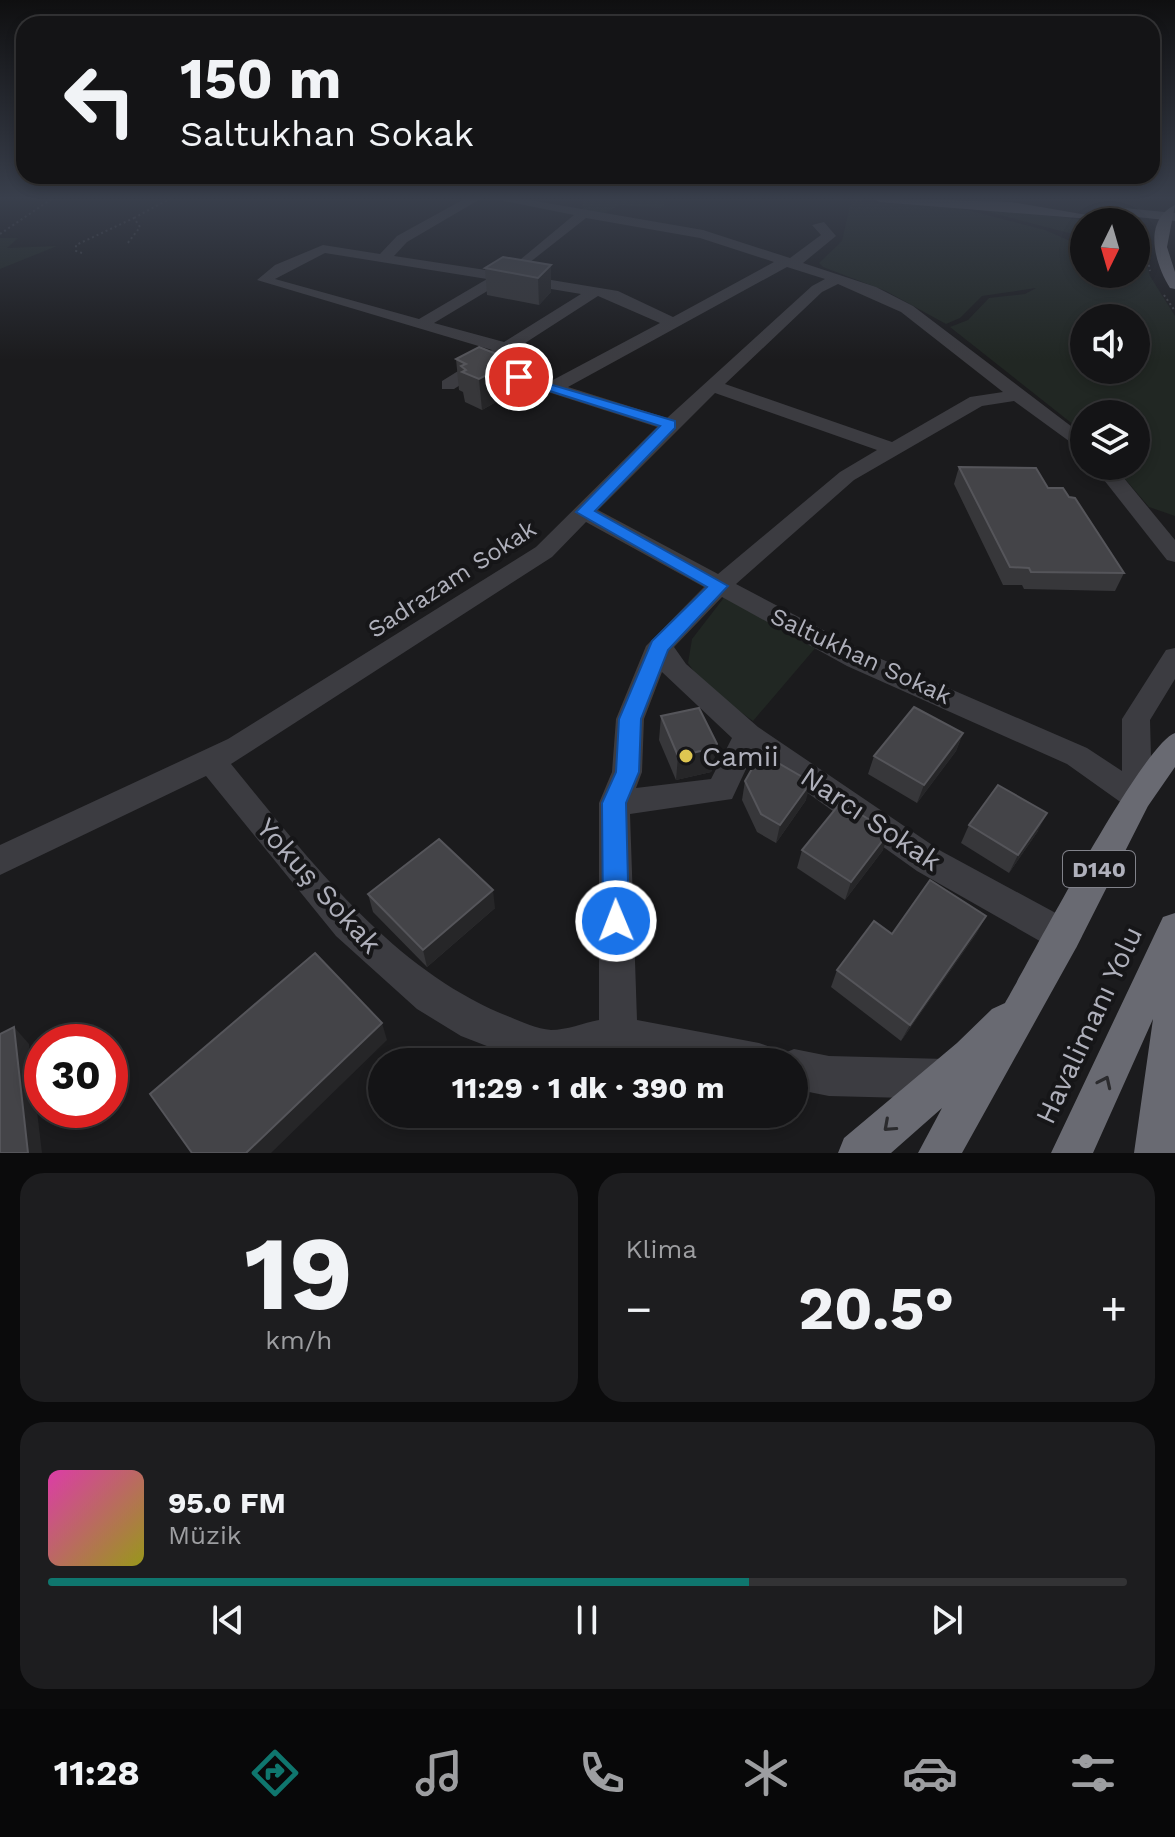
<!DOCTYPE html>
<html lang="tr">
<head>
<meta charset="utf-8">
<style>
  body { margin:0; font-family:"Work Sans",sans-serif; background:#1d1d1f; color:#f1f3f6; height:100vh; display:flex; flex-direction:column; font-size:30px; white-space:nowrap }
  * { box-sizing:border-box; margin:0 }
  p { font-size:26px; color:#9d9ea1 }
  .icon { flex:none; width:44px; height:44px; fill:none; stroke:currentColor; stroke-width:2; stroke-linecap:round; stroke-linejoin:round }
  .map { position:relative; height:1153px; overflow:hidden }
  .sheet { display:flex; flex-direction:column; gap:20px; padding:20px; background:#0b0b0c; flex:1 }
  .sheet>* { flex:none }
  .hud { position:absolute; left:16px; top:16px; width:1144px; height:168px; border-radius:24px; box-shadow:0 4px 12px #0003,0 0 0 2px #333335; background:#141416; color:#f1f3f6; overflow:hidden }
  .needle { width:52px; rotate:185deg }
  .buttons { position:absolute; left:1070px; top:208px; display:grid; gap:16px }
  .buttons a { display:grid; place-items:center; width:80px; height:80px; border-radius:50%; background:#141416; box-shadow:0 4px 12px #0003,0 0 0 2px #333335; font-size:40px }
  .speed { position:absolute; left:24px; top:1024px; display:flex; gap:16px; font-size:40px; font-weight:700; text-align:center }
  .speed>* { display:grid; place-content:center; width:104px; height:104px; border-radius:50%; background:#141416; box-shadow:0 4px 12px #0003,0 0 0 2px #333335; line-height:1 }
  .speed .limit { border:12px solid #d22; background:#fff; color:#111 }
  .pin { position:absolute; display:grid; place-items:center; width:68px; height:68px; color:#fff; margin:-34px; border:4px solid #fff; border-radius:50%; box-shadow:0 2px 8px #0007 }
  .me { position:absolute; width:88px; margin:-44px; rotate:359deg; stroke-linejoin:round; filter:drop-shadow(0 0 6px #0008) }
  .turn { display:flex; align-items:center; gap:28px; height:168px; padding:0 32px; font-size:36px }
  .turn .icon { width:104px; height:104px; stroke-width:2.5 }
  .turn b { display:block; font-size:56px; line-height:68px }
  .big { font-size:60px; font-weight:700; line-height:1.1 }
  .sheet .tile { flex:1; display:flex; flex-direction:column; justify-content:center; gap:12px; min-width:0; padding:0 28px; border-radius:24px; background:#1d1d1f }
  .sheet .dial { align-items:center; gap:0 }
  .dial b { font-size:104px; line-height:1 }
  .song { display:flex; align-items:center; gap:24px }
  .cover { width:96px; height:96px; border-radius:12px; background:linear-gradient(135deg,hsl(320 70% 55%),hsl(60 70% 35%)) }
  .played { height:8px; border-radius:4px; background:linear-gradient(90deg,#0f766e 65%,#333335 65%) }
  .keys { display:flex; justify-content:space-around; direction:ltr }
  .heat { display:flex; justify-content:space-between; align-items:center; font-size:44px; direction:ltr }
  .sheet .tiles { flex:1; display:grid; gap:20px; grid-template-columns:1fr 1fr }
  .tile:last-child { grid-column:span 2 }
  .trip { position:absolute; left:368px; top:1048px; width:440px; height:80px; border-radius:40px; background:#141416; box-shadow:0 4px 12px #0003,0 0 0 2px #333335; font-weight:700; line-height:80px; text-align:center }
  .tab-bar { display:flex; height:128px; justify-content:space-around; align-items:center; background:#080809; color:#9d9ea1 }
  .tab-bar .icon { width:56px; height:56px }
  .tab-bar .current { color:#0f766e }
  .tab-bar b { font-size:36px; color:#f1f3f6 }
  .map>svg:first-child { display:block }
  .green { fill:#212723; fill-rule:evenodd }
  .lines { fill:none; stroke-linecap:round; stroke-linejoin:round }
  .path { stroke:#424348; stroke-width:2; stroke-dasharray:2 3; stroke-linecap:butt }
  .minor { fill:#3c3c41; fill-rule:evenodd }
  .major { fill:#585960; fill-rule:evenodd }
  .highway { fill:#696a72; fill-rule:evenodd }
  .wall { fill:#37373a }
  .shaded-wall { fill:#262628 }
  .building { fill:#444448; stroke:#55555a; stroke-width:2 }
  .oneway { stroke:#2b2b2e }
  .route { fill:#1a73e8; stroke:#114b97; stroke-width:2 }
  .poi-dot { fill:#dec651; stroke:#161618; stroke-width:3 }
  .labels { text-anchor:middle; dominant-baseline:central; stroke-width:8; stroke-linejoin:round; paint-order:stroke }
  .shield { fill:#161618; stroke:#81828a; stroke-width:2 }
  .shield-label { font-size:22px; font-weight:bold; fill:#afb0bb }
  .street-label { font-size:24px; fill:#afb0bb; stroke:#161618 }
  .near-poi-label { font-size:28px; fill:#afb0bb; stroke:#161618; text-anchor:start }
  .near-street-label { font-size:28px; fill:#afb0bb; stroke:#161618 }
</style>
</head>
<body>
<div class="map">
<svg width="1175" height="1153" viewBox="0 0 1175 1153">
  <rect width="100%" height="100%" fill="#1b1b1d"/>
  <!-- green -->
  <g class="green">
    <path d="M 583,198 L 664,198 L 664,206 L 660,208 L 620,205 L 603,214 L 583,211 Z"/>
    <path d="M 851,201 L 960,208 L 1045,230 L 1084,247 L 1084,274 L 1136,274 L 1138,231 L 1150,276 L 1175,316 L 1175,516 L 1149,507 L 1114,466 L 1136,466 L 1136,414 L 1084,414 L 1084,433 L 950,327 L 968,320 L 989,298 L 1025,294 L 1036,288 L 982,296 L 960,318 L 946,324 L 886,291 L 823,267 L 819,263 L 842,241 ZM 1084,318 L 1136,318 L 1136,370 L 1084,370 Z"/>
    <path d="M 966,206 L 1101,222 L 1084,222 L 1084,235 L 1080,236 Z"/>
    <path d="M 0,238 L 18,238 L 7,248 L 57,246 L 0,269 Z"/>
    <path d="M 726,595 L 817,646 L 753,721 L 704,686 L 688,663 L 692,639 Z"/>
  </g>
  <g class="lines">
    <!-- path -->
    <g class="path">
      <path d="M 825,198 L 864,200"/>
      <path d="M 134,218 L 171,198"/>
      <path d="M 1136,229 L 1143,234 L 1150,271"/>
      <path d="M 0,234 L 53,198"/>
      <path d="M 82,253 L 76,251 L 76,245 L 134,218 L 140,227 L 127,244"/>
      <path d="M 1164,295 L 1175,311"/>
    </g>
    <!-- minor -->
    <g class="minor">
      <path d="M 466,198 L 482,198 L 407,242 L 394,256 L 499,272 L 521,259 L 574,215 L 489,198 L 518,198 L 703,230 L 790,258 L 821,235 L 812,225 L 824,222 L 836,236 L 803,263 L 876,287 L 913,306 L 1084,436 L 1084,452 L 1014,401 L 982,406 L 854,480 L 736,584 L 865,652 L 1087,748 L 1122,771 L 1122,719 L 1166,650 L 1175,648 L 1175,679 L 1150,720 L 1152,797 L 1148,806 L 1137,810 L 1126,806 L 1067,764 L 847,666 L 722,597 L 674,647 L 686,664 L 758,727 L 941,851 L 1076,924 L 1082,936 L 1076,948 L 1064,953 L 1052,948 L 917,871 L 753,754 L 732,799 L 630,814 L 637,1020 L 759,1043 L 773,1048 L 778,1061 L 780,1055 L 794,1049 L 829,1056 L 946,1059 L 960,1065 L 966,1079 L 960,1093 L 946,1099 L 829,1096 L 794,1089 L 794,1062 L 665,1062 L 610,1057 L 583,1062 L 528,1062 L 461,1036 L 417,1009 L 336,936 L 206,776 L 0,875 L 0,845 L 228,739 L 536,547 L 657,427 L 482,371 L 454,389 L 442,389 L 442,381 L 492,350 L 257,280 L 275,265 L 323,245 L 380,254 L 397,236 ZM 586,218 L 700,238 L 774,262 L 673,317 L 618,291 L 515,274 ZM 325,253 L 487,279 L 419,319 L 275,279 ZM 787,267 L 825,279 L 812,286 L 667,418 L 568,387 ZM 504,281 L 581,294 L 504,342 L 434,323 ZM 838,284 L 901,312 L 1003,392 L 970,397 L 892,442 L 725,384 L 822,292 ZM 598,296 L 660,323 L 551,381 L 494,363 ZM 715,393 L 877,450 L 840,472 L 718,574 L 598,510 ZM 586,522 L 704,587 L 646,646 L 616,719 L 612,772 L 599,803 L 599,1020 C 583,1023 567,1030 551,1030 C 537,1029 522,1022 510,1017 C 392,971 309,859 231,764 L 552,557 ZM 662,672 L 732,738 L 711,779 L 636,788 L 642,772 L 644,719 Z"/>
      <path d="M 1093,466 L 1114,466 L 1175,540 L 1175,562 L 1167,560 Z"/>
    </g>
    <!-- major -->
    <g class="major">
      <path d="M 873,198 L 1011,202 L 1128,222 L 879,202 Z"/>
      <path d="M 1103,206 L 1175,213 L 1175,221 L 1099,213 L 1097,210 Z"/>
    </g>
    <!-- highway -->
    <g class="highway">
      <path d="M 1175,205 L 1167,247 L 1175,272 L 1175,289 L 1170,288 C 1155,264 1142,221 1175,205 Z"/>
      <path d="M 1175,733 L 1175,767 L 1148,806 L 1076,948 L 962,1153 L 918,1153 L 942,1108 L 891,1153 L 838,1153 L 844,1138 L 957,1043 L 992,1009 L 1005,1003 C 1030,960 1143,743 1175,733 Z"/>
      <path d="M 1175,913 L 1175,1153 L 1134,1153 L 1153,1019 L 1093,1153 L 1051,1153 L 1163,917 Z"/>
    </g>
  </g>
  <!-- wall -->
  <g class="wall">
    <path d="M 551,265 L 551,292 L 539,305 L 487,295 L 485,268 Z"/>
    <path d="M 456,359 L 514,361 L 515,391 L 482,410 L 465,402 L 463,392 L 459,390 Z"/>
    <path d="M 959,467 L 1048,488 L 1069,497 L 1124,573 L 1115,591 L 1024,589 L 1022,585 L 1003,585 L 954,484 Z"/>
    <path d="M 661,716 L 717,744 L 713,768 L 711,772 L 676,780 L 659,740 Z"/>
    <path d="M 963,733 L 956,751 L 917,803 L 868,774 L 874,756 Z"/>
    <path d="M 745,781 L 806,800 L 776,843 L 757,832 L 742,800 Z"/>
    <path d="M 969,825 L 1038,831 L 1009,873 L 961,843 Z"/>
    <path d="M 802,850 L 883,850 L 845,900 L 797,868 Z"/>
    <path d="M 368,894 L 495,908 L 427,967 L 373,912 Z"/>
    <path d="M 986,916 L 976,934 L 901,1041 L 831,987 L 837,970 L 892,934 Z"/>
  </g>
  <!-- shaded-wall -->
  <g class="shaded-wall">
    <path d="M 551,265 L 551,292 L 539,305 L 538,278 Z"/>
    <path d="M 514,361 L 515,391 L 482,410 L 479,379 Z"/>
    <path d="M 963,733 L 956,751 L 917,803 L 924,785 Z"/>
    <path d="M 717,744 L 713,768 L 711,772 L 676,780 L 678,756 Z"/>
    <path d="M 811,782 L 806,800 L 776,843 L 780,825 Z"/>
    <path d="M 1047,813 L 1038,831 L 1009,873 L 1018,855 Z"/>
    <path d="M 889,832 L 883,850 L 845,900 L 851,882 Z"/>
    <path d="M 493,890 L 495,908 L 427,967 L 423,950 Z"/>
    <path d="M 986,916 L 976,934 L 901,1041 L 910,1025 Z"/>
    <path d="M 382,1023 L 387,1040 L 271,1153 L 246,1153 Z"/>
    <path d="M 14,1027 L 29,1044 L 42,1153 L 28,1153 Z"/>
  </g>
  <!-- building -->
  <g class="building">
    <path d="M 503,257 L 551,265 L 538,278 L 485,268 Z"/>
    <path d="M 479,347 L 514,361 L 479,379 L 462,372 L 466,370 L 461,366 L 466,364 L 456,359 Z"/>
    <path d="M 959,467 L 1036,468 L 1048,488 L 1063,488 L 1069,497 L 1075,498 L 1124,573 L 1031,572 L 1029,568 L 1010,567 Z"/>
    <path d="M 914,707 L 963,733 L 924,785 L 874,756 Z"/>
    <path d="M 699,708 L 717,744 L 714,748 L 678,756 L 661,716 Z"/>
    <path d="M 761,753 L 811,782 L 780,825 L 761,814 L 745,781 Z"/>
    <path d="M 998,785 L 1047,813 L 1018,855 L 969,825 Z"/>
    <path d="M 841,802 L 889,832 L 851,882 L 802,850 Z"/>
    <path d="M 439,839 L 493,890 L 423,950 L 368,894 Z"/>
    <path d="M 930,880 L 986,916 L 910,1025 L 837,970 L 874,921 L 892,934 Z"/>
    <path d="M 315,953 L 382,1023 L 246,1153 L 192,1153 L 150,1094 Z"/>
    <path d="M 14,1027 L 28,1153 L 0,1153 L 0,1034 Z"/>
  </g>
  <!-- one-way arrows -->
  <defs><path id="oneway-chevron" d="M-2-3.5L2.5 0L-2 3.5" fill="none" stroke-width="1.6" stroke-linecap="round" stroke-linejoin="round" transform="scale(2)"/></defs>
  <g class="oneway">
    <use href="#oneway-chevron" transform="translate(1105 1082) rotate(-65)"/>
    <use href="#oneway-chevron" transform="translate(889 1126) rotate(138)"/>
  </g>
  <!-- sky -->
  <linearGradient id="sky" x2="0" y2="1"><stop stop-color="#0f0f10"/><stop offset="0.55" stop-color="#393f4c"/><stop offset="1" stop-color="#393f4c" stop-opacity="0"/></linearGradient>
  <rect width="1175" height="360" fill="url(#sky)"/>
  <!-- route -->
  <path class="route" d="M 515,374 L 675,421 L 675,428 L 595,511 L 728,586 L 668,650 L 641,719 L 639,772 L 626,803 L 629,921 L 625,929 L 616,933 L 607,929 L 603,921 L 602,803 L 616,772 L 619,719 L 652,641 L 707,587 L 576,512 L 660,426 L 515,380 Z"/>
  <!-- markers -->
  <circle class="poi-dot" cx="686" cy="756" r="8"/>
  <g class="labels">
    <!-- shield labels -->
    <rect class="shield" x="1063" y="851" width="72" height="36" rx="6"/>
    <g class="shield-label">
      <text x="1099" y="869">D140</text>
    </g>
    <!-- street labels -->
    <g class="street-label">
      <text transform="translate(452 579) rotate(-33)">Sadrazam Sokak</text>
      <text transform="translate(861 656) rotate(25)">Saltukhan Sokak</text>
    </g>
    <!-- near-poi labels -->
    <g class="near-poi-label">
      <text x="702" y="756">Camii</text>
    </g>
    <!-- near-street labels -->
    <g class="near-street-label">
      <text transform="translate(871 819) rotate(34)">Narcı Sokak</text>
      <text transform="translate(319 886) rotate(48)">Yokuş Sokak</text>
      <text transform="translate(1089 1025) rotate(-65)">Havalimanı Yolu</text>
    </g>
  </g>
</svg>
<div class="buttons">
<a><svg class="needle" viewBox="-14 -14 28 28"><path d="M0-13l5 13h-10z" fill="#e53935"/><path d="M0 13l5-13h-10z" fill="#9d9ea1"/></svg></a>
<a><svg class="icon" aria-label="sound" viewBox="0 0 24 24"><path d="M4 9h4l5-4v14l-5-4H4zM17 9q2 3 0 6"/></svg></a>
<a><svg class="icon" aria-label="layers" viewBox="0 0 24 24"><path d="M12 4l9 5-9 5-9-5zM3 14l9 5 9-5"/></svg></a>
</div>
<div class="speed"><div class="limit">30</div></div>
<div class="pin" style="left:519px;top:377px;background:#d93025"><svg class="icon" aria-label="arrive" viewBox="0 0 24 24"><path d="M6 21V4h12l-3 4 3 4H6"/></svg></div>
<svg class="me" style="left:616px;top:921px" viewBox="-20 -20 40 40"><circle r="17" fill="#1a73e8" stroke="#fff" stroke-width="3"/><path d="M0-11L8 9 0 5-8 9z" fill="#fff"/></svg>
<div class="trip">11:29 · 1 dk · 390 m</div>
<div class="hud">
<div class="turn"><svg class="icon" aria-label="left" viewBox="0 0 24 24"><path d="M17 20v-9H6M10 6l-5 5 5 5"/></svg><div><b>150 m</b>Saltukhan Sokak</div></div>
</div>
</div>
<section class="sheet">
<div class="tiles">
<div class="tile dial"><b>19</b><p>km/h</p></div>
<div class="tile"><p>Klima</p>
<div class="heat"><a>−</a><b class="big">20.5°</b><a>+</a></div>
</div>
<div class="tile">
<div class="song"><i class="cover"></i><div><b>95.0 FM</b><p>Müzik</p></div></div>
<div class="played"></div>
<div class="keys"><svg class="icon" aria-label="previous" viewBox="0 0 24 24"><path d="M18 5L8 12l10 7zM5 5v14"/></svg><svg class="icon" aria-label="pause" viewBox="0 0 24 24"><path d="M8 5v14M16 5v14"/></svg><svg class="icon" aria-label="next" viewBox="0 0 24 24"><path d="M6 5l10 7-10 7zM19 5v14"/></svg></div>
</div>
</div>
</section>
<nav class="tab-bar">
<b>11:28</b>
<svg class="icon current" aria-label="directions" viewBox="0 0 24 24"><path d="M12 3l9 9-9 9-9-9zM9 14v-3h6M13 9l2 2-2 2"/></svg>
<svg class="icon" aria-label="music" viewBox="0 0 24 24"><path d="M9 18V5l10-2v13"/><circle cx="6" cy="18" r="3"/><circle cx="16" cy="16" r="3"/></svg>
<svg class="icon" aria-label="phone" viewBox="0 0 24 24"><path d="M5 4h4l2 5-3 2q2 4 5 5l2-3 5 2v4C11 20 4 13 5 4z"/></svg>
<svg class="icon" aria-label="climate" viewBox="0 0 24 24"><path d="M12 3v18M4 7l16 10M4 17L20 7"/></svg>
<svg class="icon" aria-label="car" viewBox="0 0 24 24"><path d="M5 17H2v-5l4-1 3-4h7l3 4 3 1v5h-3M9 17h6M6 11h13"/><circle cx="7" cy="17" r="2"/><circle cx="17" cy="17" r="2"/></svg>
<svg class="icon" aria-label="filters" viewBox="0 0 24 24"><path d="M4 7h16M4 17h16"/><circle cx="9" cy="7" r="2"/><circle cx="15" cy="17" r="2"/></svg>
</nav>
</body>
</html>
